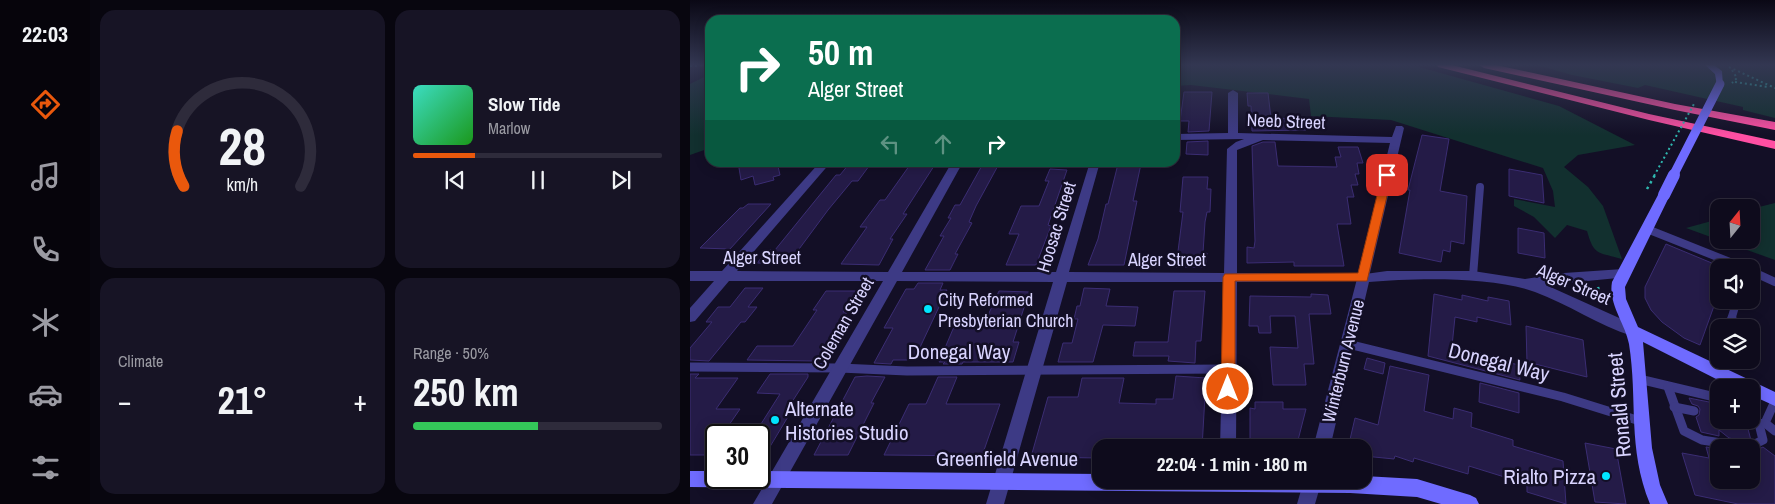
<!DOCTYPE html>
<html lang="en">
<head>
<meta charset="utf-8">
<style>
  body { margin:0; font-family:"Archivo Narrow",sans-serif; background:#171425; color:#f1f3f6; height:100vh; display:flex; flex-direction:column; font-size:19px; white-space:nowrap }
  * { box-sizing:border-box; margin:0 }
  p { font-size:16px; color:#9b9ba3 }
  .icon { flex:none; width:28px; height:28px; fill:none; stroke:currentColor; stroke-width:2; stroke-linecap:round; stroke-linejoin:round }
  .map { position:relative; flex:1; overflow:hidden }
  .panel { display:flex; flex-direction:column; gap:10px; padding:10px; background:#08060f; width:600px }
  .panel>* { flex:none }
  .hud { position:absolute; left:15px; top:15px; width:475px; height:152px; border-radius:15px; box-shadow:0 2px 12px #0003,0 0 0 1px #2e2b3b; background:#0b6e4f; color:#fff; overflow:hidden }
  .needle { width:32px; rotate:18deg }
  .tools { position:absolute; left:1020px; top:199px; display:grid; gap:10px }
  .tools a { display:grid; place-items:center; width:50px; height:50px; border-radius:10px; background:#0e0b1c; box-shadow:0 2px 12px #0003,0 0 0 1px #2e2b3b; font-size:25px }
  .speed { position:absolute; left:15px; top:424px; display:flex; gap:10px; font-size:25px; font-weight:700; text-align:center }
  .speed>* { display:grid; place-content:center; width:65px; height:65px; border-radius:50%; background:#0e0b1c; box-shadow:0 2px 12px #0003,0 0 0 1px #2e2b3b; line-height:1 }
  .speed .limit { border:2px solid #111; border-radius:8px; background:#fff; color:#111 }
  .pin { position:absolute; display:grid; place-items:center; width:42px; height:42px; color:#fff; margin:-21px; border-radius:10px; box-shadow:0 2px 8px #0006 }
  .me { position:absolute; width:55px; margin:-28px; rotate:0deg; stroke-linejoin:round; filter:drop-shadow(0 0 4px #0008) }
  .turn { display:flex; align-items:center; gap:18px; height:105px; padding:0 20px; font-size:22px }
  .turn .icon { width:65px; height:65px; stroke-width:2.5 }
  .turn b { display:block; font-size:35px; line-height:42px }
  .lanes { display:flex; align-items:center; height:48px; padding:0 20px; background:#0003; justify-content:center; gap:25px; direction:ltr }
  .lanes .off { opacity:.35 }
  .big { font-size:38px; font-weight:700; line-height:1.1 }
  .panel .tile { flex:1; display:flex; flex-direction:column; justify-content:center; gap:8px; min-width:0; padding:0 18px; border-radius:15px; background:#171425 }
  .panel .dial { align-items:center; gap:0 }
  .dial svg { height:130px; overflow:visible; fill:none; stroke:#2e2b3b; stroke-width:7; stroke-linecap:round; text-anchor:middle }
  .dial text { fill:#f1f3f6; stroke:none }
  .song { display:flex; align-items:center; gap:15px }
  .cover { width:60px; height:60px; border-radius:8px; background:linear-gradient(135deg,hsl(170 70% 55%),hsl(120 70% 35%)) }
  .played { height:5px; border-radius:2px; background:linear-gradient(90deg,#ea580c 25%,#2e2b3b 25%) }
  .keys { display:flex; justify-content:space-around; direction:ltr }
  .heat { display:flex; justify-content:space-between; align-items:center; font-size:28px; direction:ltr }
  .charge { height:8px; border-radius:4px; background:linear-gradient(90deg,#34c759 50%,#2e2b3b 0) }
  .panel .tiles { flex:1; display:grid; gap:10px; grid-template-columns:repeat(2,1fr) }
  .trip { position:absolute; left:402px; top:439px; width:280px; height:50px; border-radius:15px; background:#0e0b1c; box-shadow:0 2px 12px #0003,0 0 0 1px #2e2b3b; font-weight:700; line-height:50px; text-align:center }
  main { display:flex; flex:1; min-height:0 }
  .tabs { display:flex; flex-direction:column; width:90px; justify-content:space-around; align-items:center; background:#06040b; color:#9b9ba3 }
  .tabs .icon { width:35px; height:35px }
  .tabs .current { color:#ea580c }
  .tabs b { font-size:22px; color:#f1f3f6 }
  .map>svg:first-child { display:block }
  .green { fill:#12302f }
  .building { fill:#241b47; stroke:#3b2d73 }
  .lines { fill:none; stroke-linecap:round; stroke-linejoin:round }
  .path-far1 { stroke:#2fb8b0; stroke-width:2; stroke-dasharray:2 3; stroke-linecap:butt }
  .path { stroke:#2fb8b0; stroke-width:2.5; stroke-dasharray:2.5 4; stroke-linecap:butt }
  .service-far1 { stroke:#3d3a85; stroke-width:8 }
  .service { stroke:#3d3a85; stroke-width:9 }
  .minor { fill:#3d3a85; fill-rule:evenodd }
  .tertiary { fill:#3d3a85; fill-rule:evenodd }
  .secondary { fill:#6f6bff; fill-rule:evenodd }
  .motorway { fill:#ff4fa3; fill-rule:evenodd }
  .path-bridge-far1 { stroke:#2fb8b0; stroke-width:2; stroke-dasharray:2 3; stroke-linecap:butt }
  .path-bridge { stroke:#2fb8b0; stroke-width:2.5; stroke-dasharray:2.5 4; stroke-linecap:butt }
  .secondary-bridge-far1 { stroke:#6f6bff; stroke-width:9 }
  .secondary-bridge { stroke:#6f6bff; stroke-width:12 }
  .route { fill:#ea580c; stroke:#983908 }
  .poi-dot { fill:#00e5ff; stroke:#130f26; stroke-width:2 }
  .labels { text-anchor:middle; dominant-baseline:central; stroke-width:5; stroke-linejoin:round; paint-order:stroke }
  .street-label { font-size:18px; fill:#d9d4ff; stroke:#130f26 }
  .poi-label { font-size:18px; fill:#d9d4ff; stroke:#130f26; text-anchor:start }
  .near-street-label { font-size:21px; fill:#d9d4ff; stroke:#130f26 }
  .near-poi-label { font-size:21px; fill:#d9d4ff; stroke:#130f26; text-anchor:start }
</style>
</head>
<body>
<main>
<nav class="tabs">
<b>22:03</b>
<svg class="icon current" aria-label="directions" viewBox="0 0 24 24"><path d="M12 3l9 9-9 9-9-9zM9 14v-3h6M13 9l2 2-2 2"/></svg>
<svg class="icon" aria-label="music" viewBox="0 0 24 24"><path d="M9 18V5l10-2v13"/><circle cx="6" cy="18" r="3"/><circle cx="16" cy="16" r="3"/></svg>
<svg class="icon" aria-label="phone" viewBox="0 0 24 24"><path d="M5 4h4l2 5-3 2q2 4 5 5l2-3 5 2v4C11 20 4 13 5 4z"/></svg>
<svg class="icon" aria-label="climate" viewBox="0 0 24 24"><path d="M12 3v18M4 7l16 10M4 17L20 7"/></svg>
<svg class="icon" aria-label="car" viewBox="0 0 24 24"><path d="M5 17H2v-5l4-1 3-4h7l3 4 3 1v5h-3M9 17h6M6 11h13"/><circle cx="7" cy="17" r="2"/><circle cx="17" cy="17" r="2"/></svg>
<svg class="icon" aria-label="filters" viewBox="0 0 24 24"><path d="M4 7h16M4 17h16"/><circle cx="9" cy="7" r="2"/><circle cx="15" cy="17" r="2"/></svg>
</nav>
<section class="panel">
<div class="tiles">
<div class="tile dial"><svg viewBox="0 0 100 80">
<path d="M14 69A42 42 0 1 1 86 69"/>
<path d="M14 69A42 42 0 0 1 10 35" stroke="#ea580c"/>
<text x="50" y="56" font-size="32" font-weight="700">28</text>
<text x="50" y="72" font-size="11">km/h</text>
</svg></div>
<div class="tile">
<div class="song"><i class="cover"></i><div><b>Slow Tide</b><p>Marlow</p></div></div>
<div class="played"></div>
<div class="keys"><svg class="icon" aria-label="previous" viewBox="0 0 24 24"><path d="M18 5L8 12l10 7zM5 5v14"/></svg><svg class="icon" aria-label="pause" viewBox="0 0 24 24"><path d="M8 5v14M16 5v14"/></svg><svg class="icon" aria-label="next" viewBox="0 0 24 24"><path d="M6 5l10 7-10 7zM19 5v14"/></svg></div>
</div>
<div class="tile"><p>Climate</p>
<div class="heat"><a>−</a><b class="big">21°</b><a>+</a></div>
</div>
<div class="tile"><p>Range · 50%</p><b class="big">250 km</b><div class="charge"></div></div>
</div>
</section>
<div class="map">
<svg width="1085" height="504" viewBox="0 0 1085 504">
  <rect width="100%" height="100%" fill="#130f26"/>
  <!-- green -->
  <g class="green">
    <path d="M 485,65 L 722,65 L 869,106 L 945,145 L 888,155 L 874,167 L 898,187 L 913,206 L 932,259 C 908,252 904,256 897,231 L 877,225 L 865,238 L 844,217 L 824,206 L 824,199 L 865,207 L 863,191 L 853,168 L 701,120 L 621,116 L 619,99 L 501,85 L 485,86 Z"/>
    <path d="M 847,65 L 1085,65 L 1085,118 L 1053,110 L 1053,107 L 955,85 L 948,88 L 882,75 Z"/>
    <path d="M 20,74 L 20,148 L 0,155 L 0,84 Z"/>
    <path d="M 1085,203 L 1085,260 L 1029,240 L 1061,240 L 1061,209 Z"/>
    <path d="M 1029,219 L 1029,240 L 996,228 Z"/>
  </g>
  <!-- building -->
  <g class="building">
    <path d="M 494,92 L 522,92 L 519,131 L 498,132 L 499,121 L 490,121 Z"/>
    <path d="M 557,93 L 578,93 L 581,118 L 615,119 L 616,130 L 562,131 L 561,106 L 558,106 Z"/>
    <path d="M 732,135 L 759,139 L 750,191 L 777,196 L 774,244 L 761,241 L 760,252 L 753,250 L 751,262 L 709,253 L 720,190 L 718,190 Z"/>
    <path d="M 518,141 L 518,155 L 496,154 L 497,142 Z"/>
    <path d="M 573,142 L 585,142 L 588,166 L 647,167 L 645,157 L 651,157 L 648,147 L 668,147 L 673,163 L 667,163 L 669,174 L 665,174 L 668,185 L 661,185 L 664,197 L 657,197 L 661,224 L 647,224 L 654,266 L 604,266 L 604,262 L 557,263 L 557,247 L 564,248 L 565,241 L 562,146 Z"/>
    <path d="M 48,162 L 87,162 L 90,175 L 83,177 L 84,180 L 65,185 L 63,176 L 51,180 Z"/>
    <path d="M 166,162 L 182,162 L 168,181 L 162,181 L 138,210 L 98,264 L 67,263 L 78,250 L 85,250 L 146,175 L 150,175 L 159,164 Z"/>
    <path d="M 222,162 L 244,162 L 242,166 L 244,166 L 213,214 L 217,214 L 200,239 L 203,239 L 189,265 L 151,264 L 177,227 L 170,227 L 190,200 L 195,200 Z"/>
    <path d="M 294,162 L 310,162 L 286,206 L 279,222 L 282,223 L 265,254 L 268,254 L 260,270 L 235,270 L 254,236 L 250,236 L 261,218 L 258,218 L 265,205 L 270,205 Z"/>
    <path d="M 428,164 L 451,164 L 443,201 L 447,201 L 434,265 L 398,265 L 408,239 L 416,204 L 418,204 Z"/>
    <path d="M 360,169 L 377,170 L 358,225 L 361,226 L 346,265 L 316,265 L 329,234 L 319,234 L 331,206 L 349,206 L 359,181 L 355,181 Z"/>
    <path d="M 819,169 L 852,175 L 854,203 L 819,196 Z"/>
    <path d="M 493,177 L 518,177 L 517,189 L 521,189 L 520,212 L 517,212 L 515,222 L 513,253 L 517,253 L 516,267 L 486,267 L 493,212 L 490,212 Z"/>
    <path d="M 58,204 L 81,204 L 40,249 L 10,248 L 50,208 L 53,208 Z"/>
    <path d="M 828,228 L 854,233 L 855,258 L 828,253 Z"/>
    <path d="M 976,244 L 1029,266 L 1029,292 L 1010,345 L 994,338 L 972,322 L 961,310 L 955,298 L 955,287 Z"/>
    <path d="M 228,283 L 253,283 L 250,290 L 257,290 L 224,360 L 203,360 L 201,364 L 184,363 L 203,328 L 194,328 L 216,289 L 224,289 Z"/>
    <path d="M 55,288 L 73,288 L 58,307 L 67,307 L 55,322 L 51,322 L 19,361 L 0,360 L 0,348 L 22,322 L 16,322 L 28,307 L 40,307 Z"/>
    <path d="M 394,288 L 420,289 L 416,306 L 448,307 L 445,326 L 413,325 L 403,362 L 368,362 L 373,343 L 382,343 L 388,319 L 384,319 L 387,306 L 390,306 Z"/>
    <path d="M 136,291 L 167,291 L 153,312 L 157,312 L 126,361 L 57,360 L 67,346 L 103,346 L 127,310 L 123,310 Z"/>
    <path d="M 309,291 L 339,292 L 323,342 L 329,342 L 323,362 L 273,362 L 272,364 L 253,364 L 255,362 L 249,362 L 266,322 L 295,322 Z"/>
    <path d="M 484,291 L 515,291 L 511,341 L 506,341 L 505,363 L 478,361 L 479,356 L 443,356 L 445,342 L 478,342 Z"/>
    <path d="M 621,294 L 638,295 L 641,314 L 619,314 L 624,364 L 614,364 L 616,385 L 583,385 L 580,347 L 608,348 L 605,316 L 580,316 L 581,333 L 569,333 L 568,326 L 559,326 L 560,296 L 621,297 Z"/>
    <path d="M 744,294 L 772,300 L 772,295 L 798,301 L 798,297 L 819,301 L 821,325 L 787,317 L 787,322 L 765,317 L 762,346 L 791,353 L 791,356 L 829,365 L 830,380 L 738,356 Z"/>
    <path d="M 836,326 L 893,340 L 897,377 L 837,362 Z"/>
    <path d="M 677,358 L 695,363 L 693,374 L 674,369 Z"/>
    <path d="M 700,366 L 739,375 L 734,411 L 763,419 L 764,408 L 782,413 L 781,427 L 823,440 L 823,446 L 873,461 L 876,504 L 837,492 L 837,484 L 779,466 L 778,474 L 724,458 L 723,462 L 705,456 L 704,459 L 674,456 L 674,448 L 658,448 L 665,418 L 688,425 Z"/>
    <path d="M 0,374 L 9,374 L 5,378 L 48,378 L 26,409 L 50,409 L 32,435 L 26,435 L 26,444 L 19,455 L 0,455 Z"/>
    <path d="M 80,374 L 118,374 L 118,377 L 100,405 L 105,405 L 69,465 L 69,435 L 64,435 L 90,394 L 67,393 Z"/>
    <path d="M 177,376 L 195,377 L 181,403 L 184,403 L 158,455 L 124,455 L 165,377 Z"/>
    <path d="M 486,376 L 516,378 L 512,448 L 411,448 L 411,458 L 341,457 L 358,397 L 388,397 L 392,378 L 434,378 L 429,403 L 466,404 L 466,399 L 483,399 Z"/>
    <path d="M 248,377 L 267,377 L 256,404 L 310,404 L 292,456 L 194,455 L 219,404 L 236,404 Z"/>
    <path d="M 790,383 L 829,393 L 829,413 L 789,402 Z"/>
    <path d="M 999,398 L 1029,404 L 1029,420 L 1050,420 L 1052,427 L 1058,429 L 1063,448 L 1067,450 L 1073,447 L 1085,456 L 1085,504 L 1048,504 L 1005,495 L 992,453 L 1019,458 L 1016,447 L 1029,449 L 1029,480 L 1061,480 L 1061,448 L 1056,448 L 1054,441 L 1039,438 L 1029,430 L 1029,436 L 1011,432 L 1006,417 L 1009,415 L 1010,409 L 1008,406 L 1002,404 Z"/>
    <path d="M 565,402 L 593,402 L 593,409 L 616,409 L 606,448 L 560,448 L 560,408 L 565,409 Z"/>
    <path d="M 895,443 L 926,449 L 936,504 L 905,502 Z"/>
  </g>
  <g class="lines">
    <!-- path-far1 -->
    <g class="path-far1">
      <path d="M 0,66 L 14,65"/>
      <path d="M 1039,67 L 1085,88"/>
      <path d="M 1042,70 L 1047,78 L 1042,83"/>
      <path d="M 1045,82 L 1078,87"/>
    </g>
    <!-- path -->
    <path class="path" d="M 908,287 L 911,301"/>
    <!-- service-far1 -->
    <g class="service-far1">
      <path d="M 957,229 L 1055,268"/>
      <path d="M 1061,271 L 1085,282"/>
      <path d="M 783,276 L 790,187"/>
      <path d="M 1041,320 L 1047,300"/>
    </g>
    <!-- service -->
    <g class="service">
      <path d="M 1039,328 L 1042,318"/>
      <path d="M 658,344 L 873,397 L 950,421"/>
      <path d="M 0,367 L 150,368 L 217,371 L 538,369"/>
      <path d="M 1026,371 L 1029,360"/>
      <path d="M 949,379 L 1029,398"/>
      <path d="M 978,387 L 994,431 L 1012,440 L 1050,446"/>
      <path d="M 984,407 L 1004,411"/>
      <path d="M 1061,416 L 1069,424 L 1075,423 L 1085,401"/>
      <path d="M 1056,422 L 1069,424 L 1073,440 L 1067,443"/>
      <path d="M 1075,423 L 1085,431"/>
    </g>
    <!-- minor -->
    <path class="minor" d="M 543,90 L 548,93 L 548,133 L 702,137 L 706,126 L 712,126 L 714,128 L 678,281 L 547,282 L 546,448 L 530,448 L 534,282 L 377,282 L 314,504 L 296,504 L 363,282 L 207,281 L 82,504 L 63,504 L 193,281 L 39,281 L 5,321 L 0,322 L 0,308 L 24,281 L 0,281 L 0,271 L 32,271 L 130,162 L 141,162 L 47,271 L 198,272 L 262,162 L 273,162 L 212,272 L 366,272 L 400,162 L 410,162 L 379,272 L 534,273 L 537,149 L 546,142 L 554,139 L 485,140 L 485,134 L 538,133 L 538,93 ZM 573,140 L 700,143 L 668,273 L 547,273 L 547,150 Z"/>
    <!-- tertiary -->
    <g class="tertiary">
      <path d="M 933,269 L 938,271 L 939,274 L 938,277 L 856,285 L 947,326 L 949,330 L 947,334 L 942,336 C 908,325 878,304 845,292 C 802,276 724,278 679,282 L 640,448 L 623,448 L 668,275 L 697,271 L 783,271 L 835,279 L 874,273 Z"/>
      <path d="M 614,480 L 632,480 L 625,504 L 607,504 Z"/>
    </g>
    <!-- secondary -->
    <g class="secondary">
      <path d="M 1015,65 L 1024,65 L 1032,71 L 1033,86 L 1027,86 L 1025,74 Z"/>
      <path d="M 974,191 L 980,195 L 935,287 L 936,299 L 948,327 L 1085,392 L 1085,406 L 1061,395 L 1061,388 L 1044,388 L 953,342 L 962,448 L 970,485 L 978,504 L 960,504 C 937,447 948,401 939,344 C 935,323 918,304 922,282 L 968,195 Z"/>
      <path d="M 0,471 L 26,471 L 26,478 L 69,478 L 69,471 L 411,474 L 411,480 L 674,480 L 674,476 L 727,479 L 780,495 L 786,498 L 789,504 L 751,504 L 727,497 L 660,493 L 0,487 Z"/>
    </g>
    <!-- motorway -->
    <g class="motorway">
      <path d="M 747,65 L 762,65 L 959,114 L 1085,141 L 1085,149 L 959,120 L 748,67 Z"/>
      <path d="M 789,65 L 806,65 L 985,104 L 1085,122 L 1085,130 L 985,110 L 794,68 Z"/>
    </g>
    <!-- path-bridge-far1 -->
    <path class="path-bridge-far1" d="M 964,176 L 1004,104"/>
    <!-- path-bridge -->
    <path class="path-bridge" d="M 957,189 L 965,175"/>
    <!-- secondary-bridge-far1 -->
    <path class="secondary-bridge-far1" d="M 983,176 L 1030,84"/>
    <!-- secondary-bridge -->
    <path class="secondary-bridge" d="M 974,195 L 984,175"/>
  </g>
  <!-- sky -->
  <linearGradient id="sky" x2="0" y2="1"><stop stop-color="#0a0815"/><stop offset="0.48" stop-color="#333752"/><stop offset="1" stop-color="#333752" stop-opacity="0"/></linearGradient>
  <rect width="1085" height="135" fill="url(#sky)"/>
  <!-- route -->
  <path class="route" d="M 697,172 L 702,175 L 677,281 L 545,281 L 545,389 L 543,393 L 538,395 L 533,393 L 531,389 L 533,277 L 535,274 L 668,273 L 692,175 Z"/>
  <!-- markers -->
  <g class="poi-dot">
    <circle cx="238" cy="309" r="5"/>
    <circle cx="85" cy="420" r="5"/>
    <circle cx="916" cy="476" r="5"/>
  </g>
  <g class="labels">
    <!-- street labels -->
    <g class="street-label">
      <text transform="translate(596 121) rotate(2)">Neeb Street</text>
      <text transform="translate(366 227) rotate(-73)">Hoosac Street</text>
      <text x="72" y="257">Alger Street</text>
      <text x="477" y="259">Alger Street</text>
      <text transform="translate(884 284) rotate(23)">Alger Street</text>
      <text transform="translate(153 323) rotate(-60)">Coleman Street</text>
      <text transform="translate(653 361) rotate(-76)">Winterburn Avenue</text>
    </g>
    <!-- poi labels -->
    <g class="poi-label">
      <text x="248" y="299">City Reformed<tspan x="248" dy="21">Presbyterian Church</tspan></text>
    </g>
    <!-- near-street labels -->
    <g class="near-street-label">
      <text x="269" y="351">Donegal Way</text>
      <text transform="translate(809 362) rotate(14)">Donegal Way</text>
      <text transform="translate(929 405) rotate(-95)">Ronald Street</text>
      <text x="317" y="458">Greenfield Avenue</text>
    </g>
    <!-- near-poi labels -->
    <g class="near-poi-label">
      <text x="95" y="408">Alternate<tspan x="95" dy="24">Histories Studio</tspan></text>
      <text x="906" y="476" text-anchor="end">Rialto Pizza</text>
    </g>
  </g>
</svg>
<div class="tools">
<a><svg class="needle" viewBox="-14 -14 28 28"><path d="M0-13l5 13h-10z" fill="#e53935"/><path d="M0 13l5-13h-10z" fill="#9b9ba3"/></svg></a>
<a><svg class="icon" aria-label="sound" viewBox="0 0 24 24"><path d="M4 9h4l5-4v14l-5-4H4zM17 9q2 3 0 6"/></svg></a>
<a><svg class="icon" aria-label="layers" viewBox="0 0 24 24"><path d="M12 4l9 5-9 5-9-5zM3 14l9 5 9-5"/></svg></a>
<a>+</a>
<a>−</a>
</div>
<div class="speed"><div class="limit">30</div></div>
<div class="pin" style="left:697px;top:175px;background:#d93025"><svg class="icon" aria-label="arrive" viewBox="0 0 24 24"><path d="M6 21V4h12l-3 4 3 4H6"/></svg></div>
<svg class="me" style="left:538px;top:389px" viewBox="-20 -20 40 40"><circle r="17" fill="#ea580c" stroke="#fff" stroke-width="3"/><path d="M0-11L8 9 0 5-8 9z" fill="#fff"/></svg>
<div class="trip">22:04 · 1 min · 180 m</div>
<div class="hud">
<div class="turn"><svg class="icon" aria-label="right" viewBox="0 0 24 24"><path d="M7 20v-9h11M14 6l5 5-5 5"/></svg><div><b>50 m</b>Alger Street</div></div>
<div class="lanes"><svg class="icon off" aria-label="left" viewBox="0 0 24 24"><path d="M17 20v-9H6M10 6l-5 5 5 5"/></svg><svg class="icon off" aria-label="ahead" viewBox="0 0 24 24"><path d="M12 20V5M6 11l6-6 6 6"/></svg><svg class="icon" aria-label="right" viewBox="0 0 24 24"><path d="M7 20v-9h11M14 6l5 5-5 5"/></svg></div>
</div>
</div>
</main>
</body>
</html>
